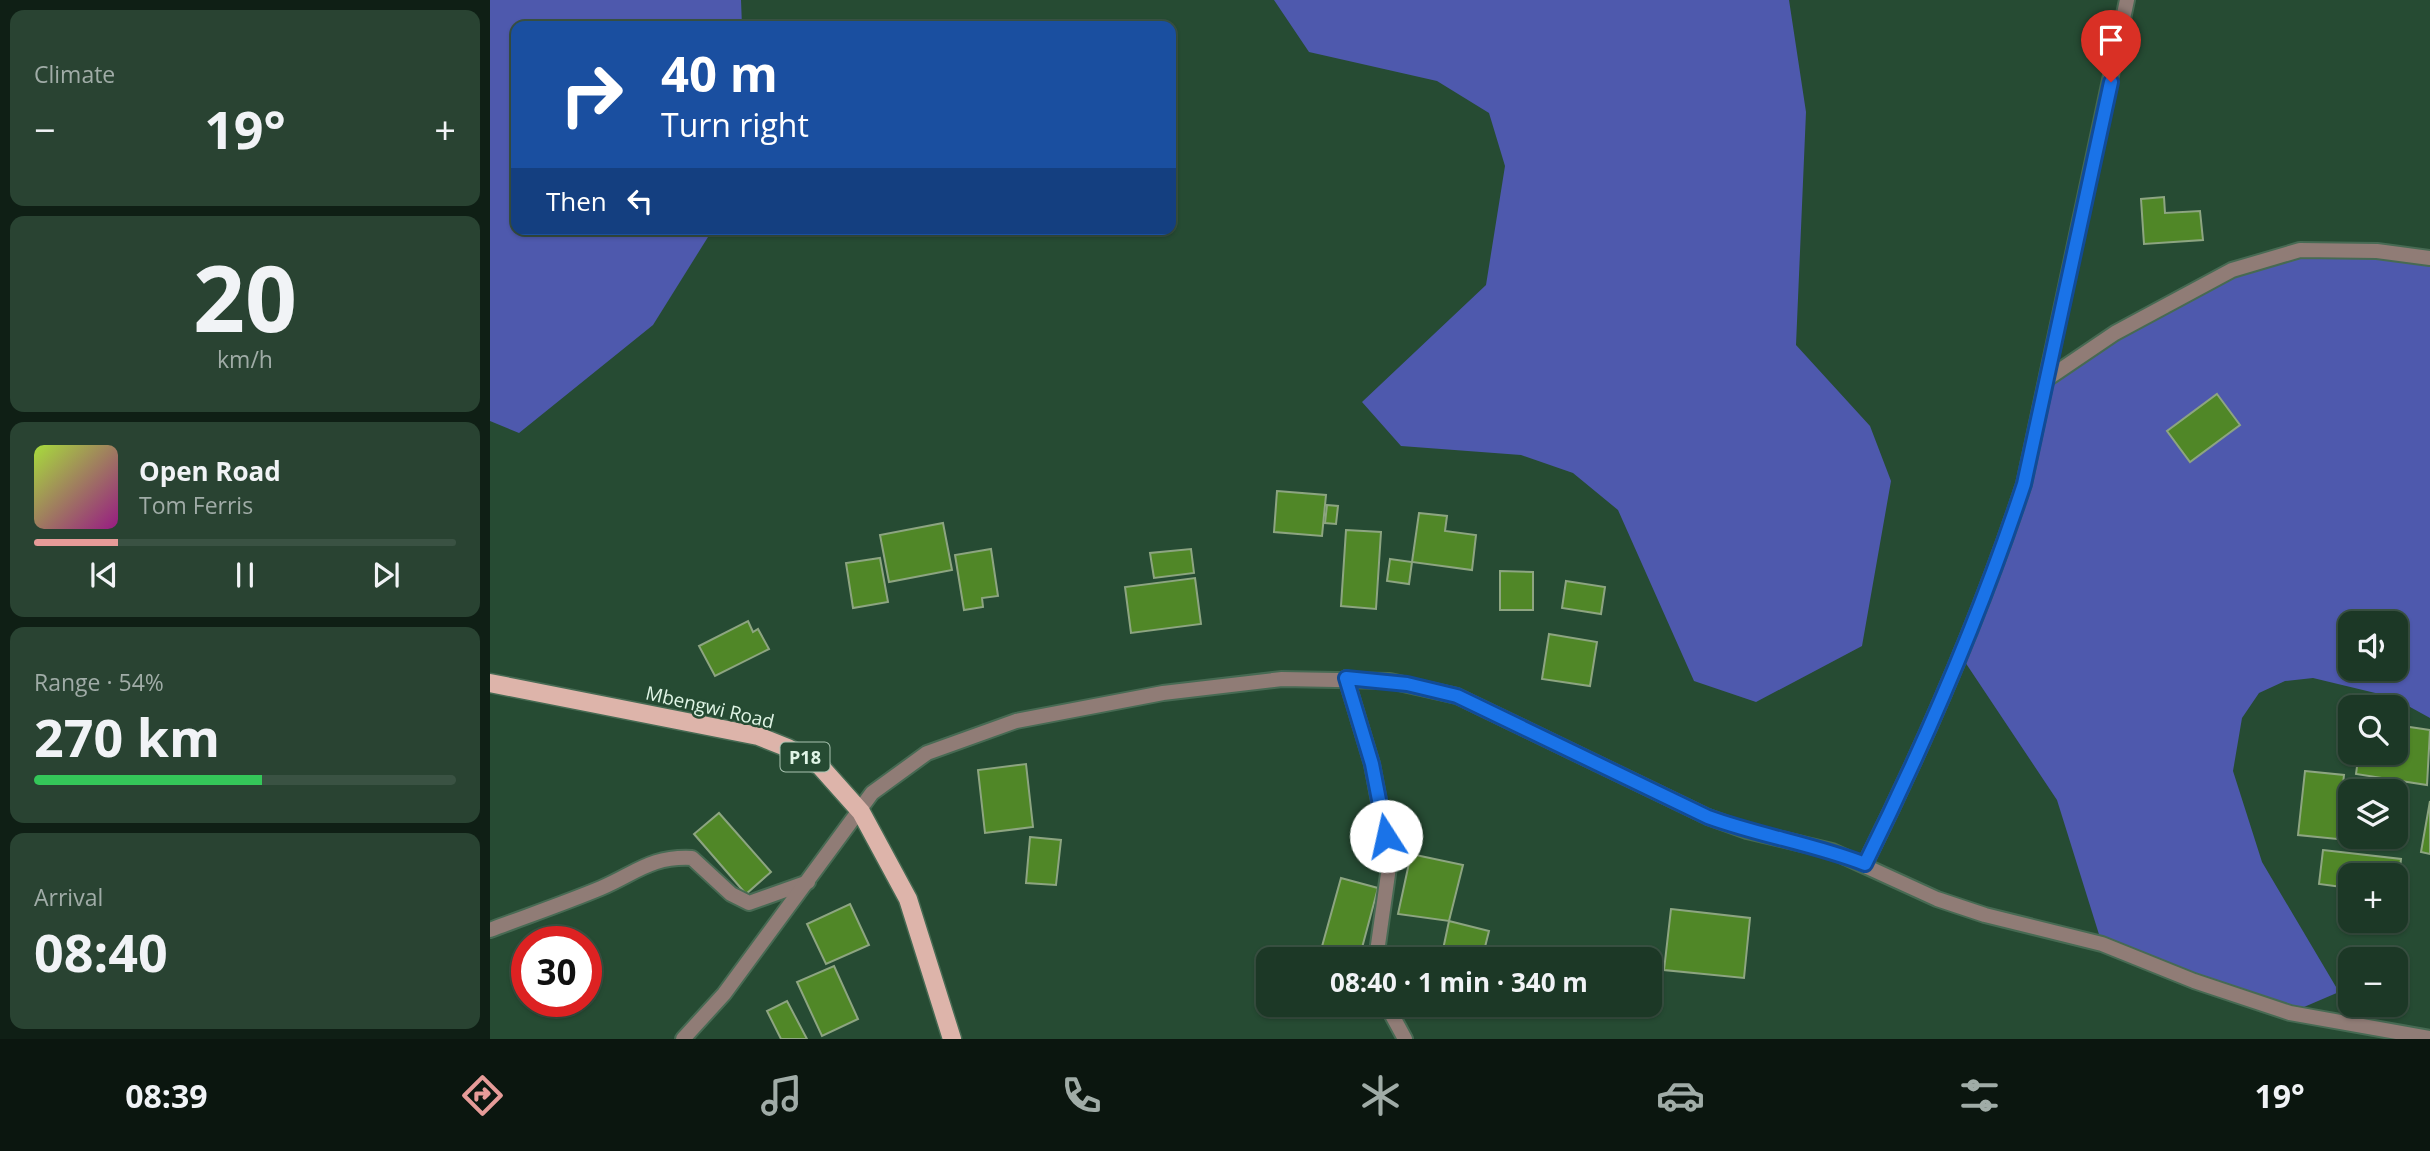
<!DOCTYPE html>
<html lang="en">
<head>
<meta charset="utf-8">
<style>
  body { margin:0; font-family:"Open Sans",sans-serif; background:#294332; color:#f1f3f6; height:100vh; display:flex; flex-direction:column; font-size:26px; white-space:nowrap }
  * { box-sizing:border-box; margin:0 }
  p { font-size:23px; color:#a0aca7 }
  .icon { flex:none; width:38px; height:38px; fill:none; stroke:currentColor; stroke-width:2; stroke-linecap:round; stroke-linejoin:round }
  .map { position:relative; flex:1; overflow:hidden }
  .sheet { display:flex; flex-direction:column; gap:10px; padding:10px; background:#0f1f15; width:490px }
  .sheet>* { flex:none }
  .top-card { position:absolute; left:21px; top:21px; width:665px; height:214px; border-radius:14px; box-shadow:0 2px 5px #0004,0 0 0 2px #3a5243; background:#1a4fa0; color:#fff; overflow:hidden }
  .tools { position:absolute; left:1848px; top:611px; display:grid; gap:14px }
  .tools a { display:grid; place-items:center; width:70px; height:70px; border-radius:14px; background:#1c3826; box-shadow:0 2px 5px #0004,0 0 0 2px #3a5243; font-size:35px }
  .speed { position:absolute; left:21px; top:926px; display:flex; gap:14px; font-size:35px; font-weight:700; text-align:center }
  .speed>* { display:grid; place-content:center; width:91px; height:91px; border-radius:50%; background:#1c3826; box-shadow:0 2px 5px #0004,0 0 0 2px #3a5243; line-height:1 }
  .speed .limit { border:10px solid #d22; background:#fff; color:#111 }
  .pin { position:absolute; display:grid; place-items:center; width:60px; height:60px; color:#fff; margin:-72px -30px; border-radius:50% 50% 50% 0; rotate:-45deg; box-shadow:0 0 7px #0007 }
  .pin .icon { rotate:45deg }
  .me { position:absolute; width:77px; margin:-38px; rotate:350deg; stroke-linejoin:round; filter:drop-shadow(0 0 5px #0008) }
  .turn { display:flex; align-items:center; gap:24px; height:147px; padding:0 35px; font-size:32px }
  .turn .icon { width:91px; height:91px; stroke-width:2.5 }
  .turn b { display:block; font-size:49px; line-height:60px }
  .then { display:flex; align-items:center; height:66px; padding:0 35px; background:#0003; gap:14px; font-size:26px }
  .big { font-size:52px; font-weight:700; line-height:1.1 }
  .sheet .tile { flex:1; display:flex; flex-direction:column; justify-content:center; gap:10px; min-width:0; padding:0 24px; border-radius:14px; background:#294332 }
  .sheet .dial { align-items:center; gap:0 }
  .dial b { font-size:91px; line-height:1 }
  .song { display:flex; align-items:center; gap:21px }
  .cover { width:84px; height:84px; border-radius:10px; background:linear-gradient(135deg,hsl(80 70% 55%),hsl(310 70% 35%)) }
  .played { height:7px; border-radius:4px; background:linear-gradient(90deg,#e69b98 20%,#3a5243 20%) }
  .keys { display:flex; justify-content:space-around; direction:ltr }
  .heat { display:flex; justify-content:space-between; align-items:center; font-size:38px; direction:ltr }
  .charge { height:10px; border-radius:5px; background:linear-gradient(90deg,#34c759 54%,#3a5243 0) }
  .trip { position:absolute; left:766px; top:947px; width:406px; height:70px; border-radius:14px; background:#1c3826; box-shadow:0 2px 5px #0004,0 0 0 2px #3a5243; font-weight:700; line-height:70px; text-align:center }
  .tab-bar { display:flex; height:112px; justify-content:space-around; align-items:center; background:#0b160f; color:#a0aca7 }
  .tab-bar .icon { width:49px; height:49px }
  .tab-bar .on { color:#e69b98 }
  .tab-bar b { font-size:32px; color:#f1f3f6 }
  main { display:flex; flex:1; min-height:0 }
  .map>svg:first-child { display:block }
  .green { fill:#4e59ad; fill-rule:evenodd }
  .building { fill:#508727; stroke:#8da581; stroke-width:2 }
  .lines { fill:none; stroke-linecap:round; stroke-linejoin:round }
  .minor-casing { stroke:#476a53; stroke-width:18 }
  .primary-casing { stroke:#476a53; stroke-width:21 }
  .minor { stroke:#907c76; stroke-width:14 }
  .primary { stroke:#ddb4aa; stroke-width:18 }
  .route-casing { stroke:#114b97; stroke-width:18 }
  .route { stroke:#1a73e8; stroke-width:12 }
  .labels { text-anchor:middle; dominant-baseline:central; stroke-width:5; stroke-linejoin:round; paint-order:stroke }
  .shield { fill:#264b33; stroke:#a8c2b0; stroke-width:2 }
  .shield-label { font-size:18px; font-weight:bold; fill:#e0f5e6 }
  .street-label { font-size:19px; fill:#e0f5e6; stroke:#264b33 }
</style>
</head>
<body>
<main>
<section class="sheet">
<div class="tile"><p>Climate</p>
<div class="heat"><a>−</a><b class="big">19°</b><a>+</a></div>
</div>
<div class="tile dial"><b>20</b><p>km/h</p></div>
<div class="tile">
<div class="song"><i class="cover"></i><div><b>Open Road</b><p>Tom Ferris</p></div></div>
<div class="played"></div>
<div class="keys"><svg class="icon" aria-label="previous" viewBox="0 0 24 24"><path d="M18 5L8 12l10 7zM5 5v14"/></svg><svg class="icon" aria-label="pause" viewBox="0 0 24 24"><path d="M8 5v14M16 5v14"/></svg><svg class="icon" aria-label="next" viewBox="0 0 24 24"><path d="M6 5l10 7-10 7zM19 5v14"/></svg></div>
</div>
<div class="tile"><p>Range · 54%</p><b class="big">270 km</b><div class="charge"></div></div>
<div class="tile"><p>Arrival</p><b class="big">08:40</b></div>
</section>
<div class="map">
<svg width="1940" height="1039" viewBox="0 0 1940 1039">
  <rect width="100%" height="100%" fill="#264b33"/>
  <!-- green -->
  <g class="green">
    <path d="M 0,0 L 251,0 L 252,26 L 26,26 L 26,229 L 223,229 L 163,325 L 29,433 L 0,421 Z"/>
    <path d="M 784,0 L 1299,0 L 1316,112 L 1306,345 L 1380,426 L 1401,481 L 1372,646 L 1266,702 L 1204,681 L 1128,510 L 1083,473 L 1031,455 L 911,446 L 872,402 L 996,285 L 1015,166 L 999,113 L 947,81 L 819,52 Z"/>
    <path d="M 1810,250 L 1940,258 L 1940,718 L 1902,697 L 1823,678 L 1795,681 L 1769,693 L 1752,718 L 1743,771 L 1772,862 L 1849,992 L 1800,1013 L 1612,944 L 1567,800 L 1469,653 L 1515,541 L 1557,379 L 1742,270 ZM 1860,623 L 1906,623 L 1906,668 L 1860,668 Z"/>
  </g>
  <!-- building -->
  <g class="building">
    <path d="M 1674,197 L 1675,213 L 1710,211 L 1713,240 L 1654,244 L 1651,199 Z"/>
    <path d="M 1727,394 L 1750,425 L 1700,462 L 1677,431 Z"/>
    <path d="M 787,491 L 836,495 L 832,536 L 784,532 Z"/>
    <path d="M 837,505 L 848,506 L 846,524 L 835,523 Z"/>
    <path d="M 929,513 L 957,516 L 955,531 L 986,535 L 982,570 L 922,562 Z"/>
    <path d="M 453,523 L 462,570 L 399,582 L 390,535 Z"/>
    <path d="M 856,530 L 891,532 L 886,609 L 851,606 Z"/>
    <path d="M 501,549 L 508,596 L 492,598 L 493,607 L 474,610 L 465,555 Z"/>
    <path d="M 701,549 L 704,573 L 664,578 L 660,553 Z"/>
    <path d="M 390,558 L 398,602 L 363,608 L 356,563 Z"/>
    <path d="M 900,559 L 922,562 L 919,584 L 897,581 Z"/>
    <path d="M 1010,571 L 1043,572 L 1043,610 L 1010,610 Z"/>
    <path d="M 705,578 L 711,624 L 641,633 L 635,587 Z"/>
    <path d="M 1076,581 L 1115,587 L 1111,614 L 1072,608 Z"/>
    <path d="M 258,621 L 263,632 L 268,629 L 279,649 L 225,676 L 209,646 Z"/>
    <path d="M 1059,634 L 1107,642 L 1100,686 L 1052,679 Z"/>
    <path d="M 1913,726 L 1940,730 L 1937,785 L 1866,774 L 1869,752 L 1906,752 L 1906,741 L 1915,742 Z"/>
    <path d="M 536,764 L 543,827 L 495,833 L 488,770 Z"/>
    <path d="M 1815,771 L 1854,775 L 1847,839 L 1808,835 Z"/>
    <path d="M 1940,801 L 1940,854 L 1931,852 Z"/>
    <path d="M 229,813 L 281,872 L 256,894 L 204,834 Z"/>
    <path d="M 540,837 L 571,840 L 566,885 L 536,883 Z"/>
    <path d="M 1833,850 L 1911,859 L 1907,893 L 1906,875 L 1860,875 L 1860,888 L 1829,884 Z"/>
    <path d="M 921,854 L 973,865 L 959,921 L 908,914 Z"/>
    <path d="M 851,878 L 888,888 L 869,959 L 831,950 Z"/>
    <path d="M 360,904 L 379,945 L 336,964 L 317,924 Z"/>
    <path d="M 1181,909 L 1260,918 L 1254,978 L 1174,970 Z"/>
    <path d="M 959,921 L 999,931 L 992,959 L 951,959 Z"/>
    <path d="M 344,966 L 368,1019 L 332,1036 L 307,982 Z"/>
    <path d="M 297,1001 L 317,1039 L 291,1039 L 277,1011 Z"/>
  </g>
  <g class="lines">
    <!-- minor casing -->
    <g class="minor-casing">
      <g id="minor">
        <path d="M 1557,379 L 1625,333 L 1742,270 L 1810,250 L 1887,251 L 1940,258"/>
        <path d="M 856,678 L 882,764 L 900,860 L 886,959"/>
        <path d="M 1375,864 C 1436,741 1491,614 1534,484 L 1637,0"/>
        <path d="M 0,930 C 37,916 75,903 111,888 C 146,873 161,856 202,858 L 241,894 L 259,903 L 318,882"/>
        <path d="M 896,1004 L 915,1039"/>
        <path d="M 193,1039 L 234,994 L 382,793 L 437,753 L 526,721 L 673,693 L 792,679 L 900,681 L 967,696 L 1218,817 L 1257,831 L 1342,851 L 1447,899 L 1495,915 L 1612,944 L 1704,981 L 1800,1013 L 1940,1038"/>
      </g>
    </g>
    <!-- primary casing -->
    <g class="primary-casing">
      <path id="primary" d="M 0,683 L 268,736 L 298,748 L 330,766 L 371,812 L 418,899 L 462,1039"/>
    </g>
    <!-- minor -->
    <use href="#minor" class="minor"/>
    <!-- primary -->
    <use href="#primary" class="primary"/>
  </g>
  <g class="lines">
    <!-- route casing -->
    <g class="route-casing">
      <path id="route" d="M 896,836 L 882,764 L 856,678 L 917,684 L 967,696 L 1218,817 C 1270,836 1324,844 1375,864 C 1436,741 1491,614 1534,484 L 1621,82"/>
    </g>
    <!-- route -->
    <use href="#route" class="route"/>
  </g>
  <g class="labels">
    <!-- shield labels -->
    <rect class="shield" x="290.5" y="742.5" width="49" height="29" rx="5"/>
    <g class="shield-label">
      <text x="315" y="757">P18</text>
    </g>
    <!-- street labels -->
    <g class="street-label">
      <text transform="translate(220 707) rotate(13)">Mbengwi Road</text>
    </g>
  </g>
</svg>
<div class="tools">
<a><svg class="icon" aria-label="sound" viewBox="0 0 24 24"><path d="M4 9h4l5-4v14l-5-4H4zM17 9q2 3 0 6"/></svg></a>
<a><svg class="icon" aria-label="search" viewBox="0 0 24 24"><circle cx="10" cy="10" r="6"/><path d="M15 15l6 6"/></svg></a>
<a><svg class="icon" aria-label="layers" viewBox="0 0 24 24"><path d="M12 4l9 5-9 5-9-5zM3 14l9 5 9-5"/></svg></a>
<a>+</a>
<a>−</a>
</div>
<div class="speed"><div class="limit">30</div></div>
<div class="pin" style="left:1621px;top:82px;background:#d93025"><svg class="icon" aria-label="arrive" viewBox="0 0 24 24"><path d="M6 21V4h12l-3 4 3 4H6"/></svg></div>
<svg class="me" style="left:896px;top:836px" viewBox="-20 -20 40 40"><circle r="19" fill="#fff"/><path d="M0-13L10 11 0 6-10 11z" fill="#1a73e8"/></svg>
<div class="trip">08:40 · 1 min · 340 m</div>
<div class="top-card">
<div class="turn"><svg class="icon" aria-label="right" viewBox="0 0 24 24"><path d="M7 20v-9h11M14 6l5 5-5 5"/></svg><div><b>40 m</b>Turn right</div></div>
<div class="then">Then<svg class="icon" aria-label="left" viewBox="0 0 24 24"><path d="M17 20v-9H6M10 6l-5 5 5 5"/></svg></div>
</div>
</div>
</main>
<nav class="tab-bar">
<b>08:39</b>
<svg class="icon on" aria-label="directions" viewBox="0 0 24 24"><path d="M12 3l9 9-9 9-9-9zM9 14v-3h6M13 9l2 2-2 2"/></svg>
<svg class="icon" aria-label="music" viewBox="0 0 24 24"><path d="M9 18V5l10-2v13"/><circle cx="6" cy="18" r="3"/><circle cx="16" cy="16" r="3"/></svg>
<svg class="icon" aria-label="phone" viewBox="0 0 24 24"><path d="M5 4h4l2 5-3 2q2 4 5 5l2-3 5 2v4C11 20 4 13 5 4z"/></svg>
<svg class="icon" aria-label="climate" viewBox="0 0 24 24"><path d="M12 3v18M4 7l16 10M4 17L20 7"/></svg>
<svg class="icon" aria-label="car" viewBox="0 0 24 24"><path d="M5 17H2v-5l4-1 3-4h7l3 4 3 1v5h-3M9 17h6M6 11h13"/><circle cx="7" cy="17" r="2"/><circle cx="17" cy="17" r="2"/></svg>
<svg class="icon" aria-label="filters" viewBox="0 0 24 24"><path d="M4 7h16M4 17h16"/><circle cx="9" cy="7" r="2"/><circle cx="15" cy="17" r="2"/></svg>
<b>19°</b>
</nav>
</body>
</html>
